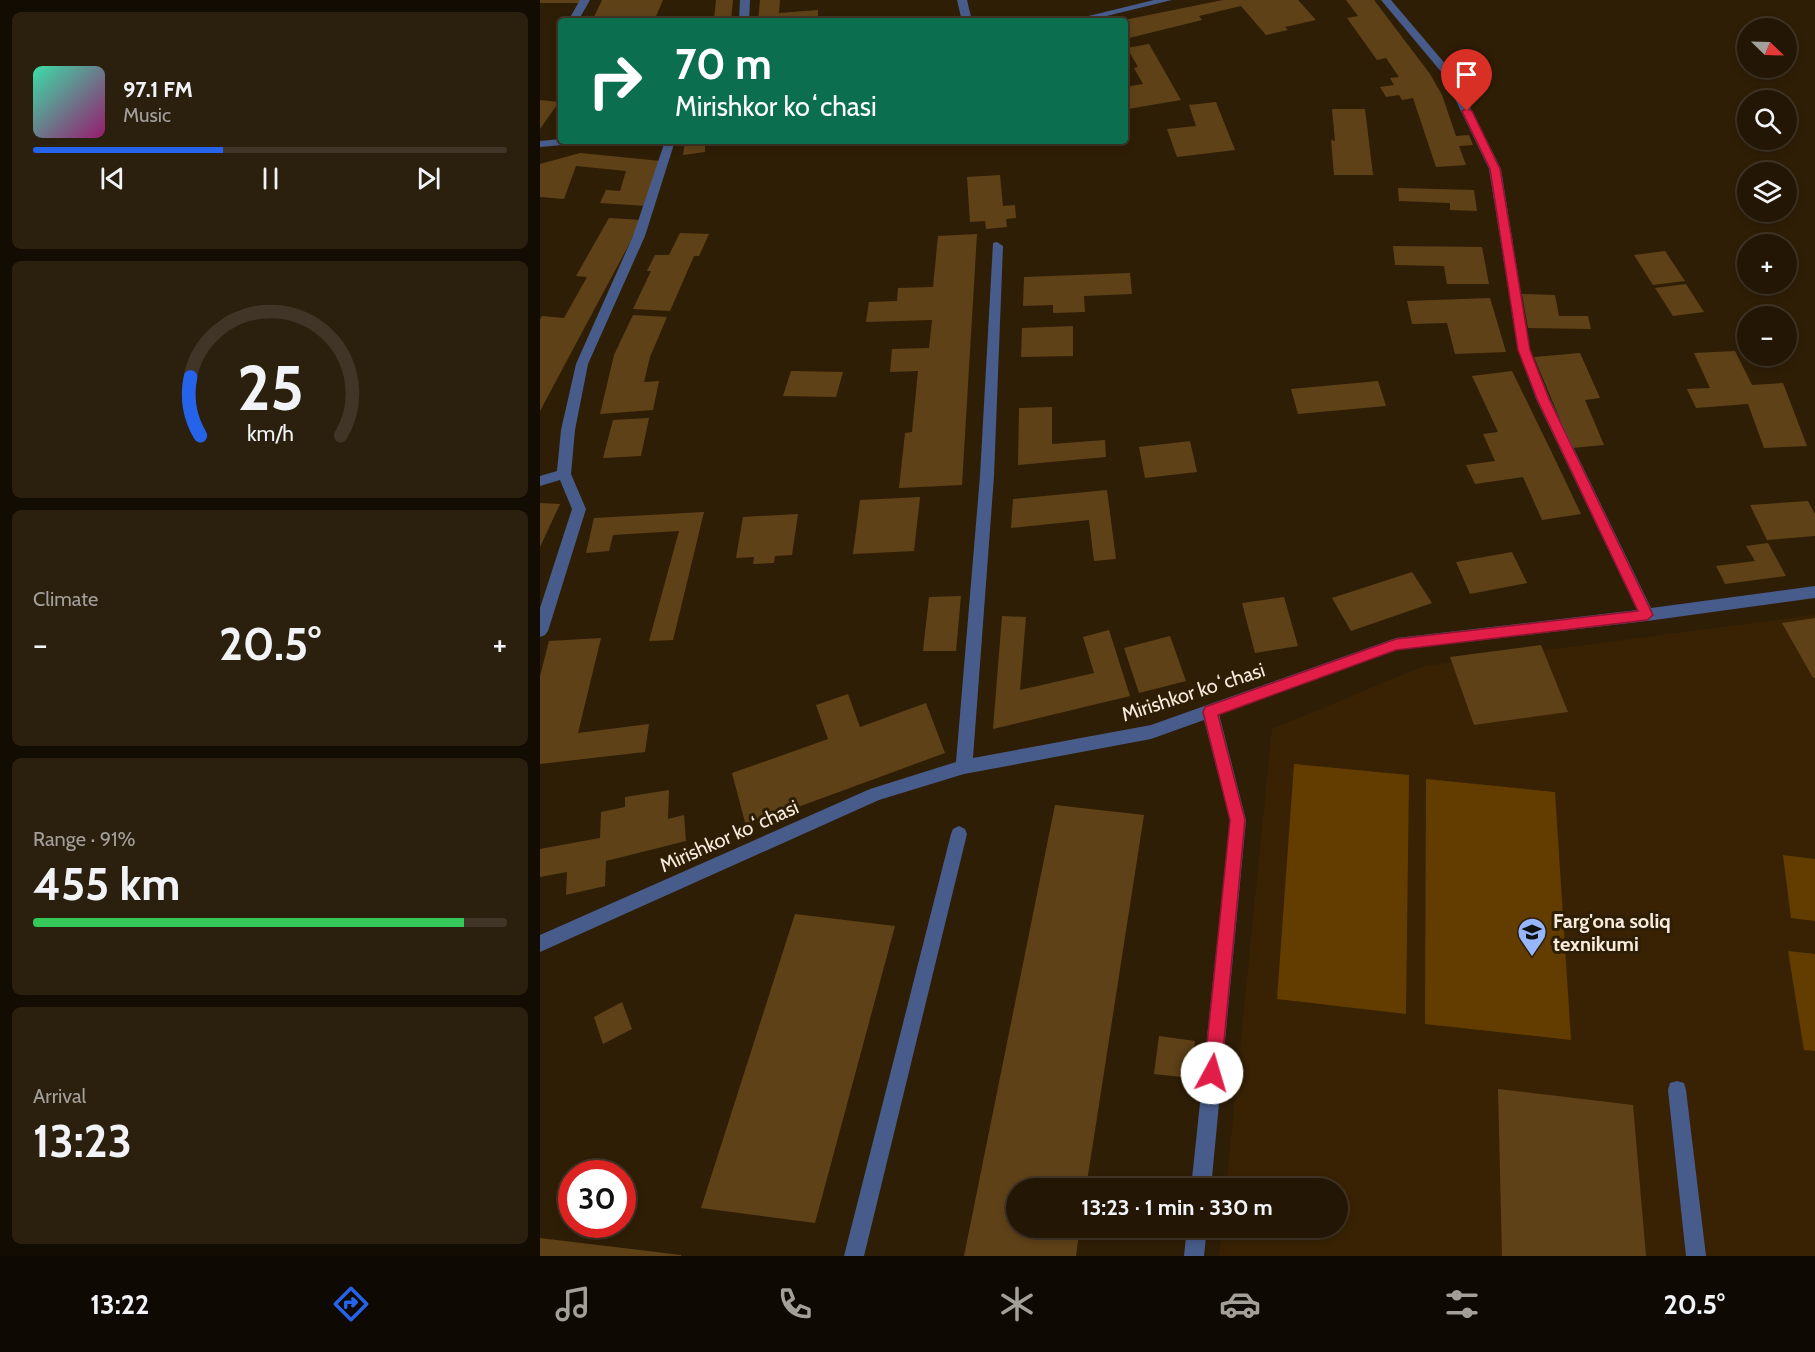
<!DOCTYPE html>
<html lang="en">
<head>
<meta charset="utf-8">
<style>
  body { margin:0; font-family:Cabin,sans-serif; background:#2b1f0e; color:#f1f3f6; height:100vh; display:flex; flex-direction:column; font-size:22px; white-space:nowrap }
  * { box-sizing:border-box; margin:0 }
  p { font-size:20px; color:#a39f9a }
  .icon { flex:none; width:33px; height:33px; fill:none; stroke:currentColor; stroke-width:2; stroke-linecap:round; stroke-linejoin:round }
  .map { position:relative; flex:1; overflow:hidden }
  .drawer { display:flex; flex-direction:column; gap:12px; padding:12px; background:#130c02; width:540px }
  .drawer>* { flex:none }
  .hud { position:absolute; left:18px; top:18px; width:570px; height:126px; border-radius:6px; box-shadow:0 3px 9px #0003,0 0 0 2px #403526; background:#0b6e4f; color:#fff; overflow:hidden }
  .needle { width:39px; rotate:113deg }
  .controls { position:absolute; left:1197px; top:18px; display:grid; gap:12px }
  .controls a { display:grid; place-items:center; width:60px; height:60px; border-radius:50%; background:#231604; box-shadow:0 3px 9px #0003,0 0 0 2px #403526; font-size:30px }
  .speed { position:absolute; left:18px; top:1160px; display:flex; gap:12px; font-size:30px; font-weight:700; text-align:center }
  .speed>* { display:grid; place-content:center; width:78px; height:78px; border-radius:50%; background:#231604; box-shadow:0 3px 9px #0003,0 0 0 2px #403526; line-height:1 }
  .speed .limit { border:9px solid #d22; background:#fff; color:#111 }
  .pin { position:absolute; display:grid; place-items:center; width:51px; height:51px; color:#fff; margin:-62px -26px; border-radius:50% 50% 50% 0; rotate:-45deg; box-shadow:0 0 6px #0007 }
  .pin .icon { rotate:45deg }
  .me { position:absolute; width:66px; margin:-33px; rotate:6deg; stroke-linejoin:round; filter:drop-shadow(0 0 4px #0008) }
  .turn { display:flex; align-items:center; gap:21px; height:126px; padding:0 18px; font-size:27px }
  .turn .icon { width:78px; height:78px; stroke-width:2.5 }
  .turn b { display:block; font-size:42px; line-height:51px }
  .big { font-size:45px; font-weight:700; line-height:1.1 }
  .drawer .card { flex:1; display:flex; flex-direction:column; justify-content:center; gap:9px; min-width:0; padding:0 21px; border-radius:9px; background:#2b1f0e }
  .drawer .dial { align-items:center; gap:0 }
  .dial svg { height:156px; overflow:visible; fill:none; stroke:#403526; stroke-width:7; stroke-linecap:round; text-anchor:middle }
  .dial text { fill:#f1f3f6; stroke:none }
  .song { display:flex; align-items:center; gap:18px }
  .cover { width:72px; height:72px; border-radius:9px; background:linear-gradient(135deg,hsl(160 70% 55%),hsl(320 70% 35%)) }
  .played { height:6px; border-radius:3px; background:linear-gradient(90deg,#2563eb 40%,#403526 40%) }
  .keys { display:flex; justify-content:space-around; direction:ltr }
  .heat { display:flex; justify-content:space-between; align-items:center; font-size:33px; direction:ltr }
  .charge { height:9px; border-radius:4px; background:linear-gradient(90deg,#34c759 91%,#403526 0) }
  .trip { position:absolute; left:466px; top:1178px; width:342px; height:60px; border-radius:30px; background:#231604; box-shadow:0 3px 9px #0003,0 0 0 2px #403526; font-weight:700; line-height:60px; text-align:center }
  .dock { display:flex; height:96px; justify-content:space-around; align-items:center; background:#0e0902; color:#a39f9a }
  .dock .icon { width:42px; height:42px }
  .dock .current { color:#2563eb }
  .dock b { font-size:27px; color:#f1f3f6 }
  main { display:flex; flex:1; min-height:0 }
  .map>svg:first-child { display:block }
  .built { fill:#382203 }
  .green { fill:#633d00 }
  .building { fill:#5f4118 }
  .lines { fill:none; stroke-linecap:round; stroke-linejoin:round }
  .minor { fill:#485c8b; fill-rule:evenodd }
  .route { fill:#e11d48; stroke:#92132f; stroke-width:1.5 }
  .labels { text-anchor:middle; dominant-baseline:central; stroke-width:6; stroke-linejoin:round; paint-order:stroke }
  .street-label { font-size:20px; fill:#f7ebdd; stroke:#2f1e06 }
  .poi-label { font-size:20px; font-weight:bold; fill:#f7ebdd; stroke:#2f1e06; text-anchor:start }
</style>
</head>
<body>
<main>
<section class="drawer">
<div class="card">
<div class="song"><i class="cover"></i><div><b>97.1 FM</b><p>Music</p></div></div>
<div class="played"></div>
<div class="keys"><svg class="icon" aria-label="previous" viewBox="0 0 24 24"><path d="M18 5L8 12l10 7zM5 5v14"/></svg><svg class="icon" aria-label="pause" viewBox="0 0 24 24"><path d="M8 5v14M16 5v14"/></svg><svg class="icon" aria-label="next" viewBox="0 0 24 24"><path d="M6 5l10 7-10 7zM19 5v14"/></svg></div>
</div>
<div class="card dial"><svg viewBox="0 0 100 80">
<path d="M14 69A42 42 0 1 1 86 69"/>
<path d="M14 69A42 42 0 0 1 9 39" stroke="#2563eb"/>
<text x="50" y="56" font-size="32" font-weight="700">25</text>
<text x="50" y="72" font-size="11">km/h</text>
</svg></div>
<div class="card"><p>Climate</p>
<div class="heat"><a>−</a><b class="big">20.5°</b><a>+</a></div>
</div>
<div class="card"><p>Range · 91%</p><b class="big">455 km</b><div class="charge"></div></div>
<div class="card"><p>Arrival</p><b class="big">13:23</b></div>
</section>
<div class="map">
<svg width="1275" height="1256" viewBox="0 0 1275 1256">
  <rect width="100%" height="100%" fill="#2f1e06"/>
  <!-- built -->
  <path class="built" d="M 1275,615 L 1275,1256 L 679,1256 L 682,1227 L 798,1227 L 798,1188 L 686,1188 L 732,729 L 884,666 Z"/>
  <!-- green -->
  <g class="green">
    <path d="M 754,764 L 869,775 L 866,1014 L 737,999 Z"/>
    <path d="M 886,779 L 1015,792 L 1031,1040 L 885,1024 Z"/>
    <path d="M 1243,855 L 1275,859 L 1275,921 L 1251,918 Z"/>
    <path d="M 1248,951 L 1275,954 L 1275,1051 L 1264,1050 Z"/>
  </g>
  <!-- building -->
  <g class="building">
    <path d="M 0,0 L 41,0 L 39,3 L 0,3 Z"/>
    <path d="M 62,0 L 123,0 L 114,21 L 52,21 Z"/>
    <path d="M 176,0 L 193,0 L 191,21 L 168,21 L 174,19 Z"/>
    <path d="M 220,0 L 240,0 L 239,13 L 278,10 L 278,21 L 218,21 Z"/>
    <path d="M 683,0 L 758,0 L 776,20 L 745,27 L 748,30 L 726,35 L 701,6 L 659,16 L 662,20 L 585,39 L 585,21 L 579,21 Z"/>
    <path d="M 806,0 L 834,0 L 890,74 L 902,95 L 916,136 L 929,135 L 933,145 L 919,146 L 926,165 L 896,167 L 873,98 L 862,100 L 859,95 L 846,97 L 840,87 L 854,85 L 850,78 L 859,77 L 846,58 L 837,60 L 807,18 L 818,16 Z"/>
    <path d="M 609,44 L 641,100 L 588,109 L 585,103 L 585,87 L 603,84 L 594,68 L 598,67 L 587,48 Z"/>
    <path d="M 0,100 L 19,102 L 0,129 Z"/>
    <path d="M 676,102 L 695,150 L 637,157 L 627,129 L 656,126 L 649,105 Z"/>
    <path d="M 792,109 L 825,109 L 833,175 L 794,175 L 791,140 L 795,141 Z"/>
    <path d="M 145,141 L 178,141 L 178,142 L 165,145 L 165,152 L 143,155 Z"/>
    <path d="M 40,153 L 121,161 L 107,206 L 60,203 L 66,190 L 80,191 L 86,171 L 36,166 L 24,199 L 0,197 L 0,164 Z"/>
    <path d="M 460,175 L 463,206 L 475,205 L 476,218 L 466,219 L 467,227 L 446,229 L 445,221 L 430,222 L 427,177 Z"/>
    <path d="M 858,188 L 934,190 L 937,211 L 910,210 L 910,203 L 859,201 Z"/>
    <path d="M 69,218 L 102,220 L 0,411 L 0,319 L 2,316 L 24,318 L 47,277 L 36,276 Z"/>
    <path d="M 140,233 L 169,234 L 159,256 L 154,256 L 130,311 L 93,309 L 111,271 L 107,271 L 115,255 L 129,255 Z"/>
    <path d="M 437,234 L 422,485 L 359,488 L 365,433 L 372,432 L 378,371 L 350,372 L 352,349 L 389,348 L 392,320 L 326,322 L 329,302 L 357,301 L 358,288 L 393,287 L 398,236 Z"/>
    <path d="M 853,246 L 942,247 L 949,284 L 907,284 L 904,266 L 855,265 Z"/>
    <path d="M 1125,251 L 1145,281 L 1113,285 L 1094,255 Z"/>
    <path d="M 590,273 L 592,294 L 544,296 L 545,312 L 513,313 L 513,305 L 483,306 L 484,277 Z"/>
    <path d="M 1146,284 L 1164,312 L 1133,316 L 1115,288 Z"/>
    <path d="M 982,294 L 1015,295 L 1019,316 L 1048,316 L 1051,329 L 988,328 Z"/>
    <path d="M 950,298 L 966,352 L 915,354 L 907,323 L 872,324 L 867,301 Z"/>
    <path d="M 93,315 L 127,317 L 110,357 L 104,382 L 119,381 L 113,410 L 60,414 L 74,355 Z"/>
    <path d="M 533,326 L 533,356 L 481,357 L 482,328 Z"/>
    <path d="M 1195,351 L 1212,385 L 1243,383 L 1267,446 L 1224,448 L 1208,404 L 1156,408 L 1147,389 L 1170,388 L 1154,353 Z"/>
    <path d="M 1040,353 L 1060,398 L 1045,400 L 1064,445 L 1032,448 L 994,357 Z"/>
    <path d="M 251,371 L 303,372 L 296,397 L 243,396 Z"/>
    <path d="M 972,371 L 1012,453 L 1041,514 L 1002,520 L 983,477 L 935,484 L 926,465 L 955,461 L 943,434 L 958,432 L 932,376 Z"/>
    <path d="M 838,381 L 846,406 L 758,414 L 751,389 Z"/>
    <path d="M 512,407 L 512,444 L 565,440 L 566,457 L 478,465 L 479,408 Z"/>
    <path d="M 109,418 L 101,456 L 63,458 L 73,420 Z"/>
    <path d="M 650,441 L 657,472 L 605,478 L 599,447 Z"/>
    <path d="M 567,490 L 576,559 L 554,561 L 549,520 L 471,528 L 473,499 Z"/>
    <path d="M 380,497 L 374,551 L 313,554 L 320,500 Z"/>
    <path d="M 1268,501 L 1275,514 L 1275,536 L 1227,540 L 1210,505 Z"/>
    <path d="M 0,503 L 20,504 L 0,547 Z"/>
    <path d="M 164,512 L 133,640 L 109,641 L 139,531 L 73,535 L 69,551 L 46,553 L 54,518 Z"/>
    <path d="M 258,514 L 252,555 L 235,556 L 234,563 L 213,564 L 214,557 L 196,558 L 203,517 Z"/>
    <path d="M 1228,543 L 1246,576 L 1185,584 L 1176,566 L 1215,561 L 1206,546 Z"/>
    <path d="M 972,552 L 987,583 L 930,594 L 916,562 Z"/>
    <path d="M 872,572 L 892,603 L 811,631 L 792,598 Z"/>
    <path d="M 421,596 L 416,651 L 383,651 L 389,597 Z"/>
    <path d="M 744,597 L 758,646 L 715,653 L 702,603 Z"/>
    <path d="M 462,616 L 486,617 L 480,690 L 554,673 L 543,637 L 569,630 L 590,696 L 453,729 Z"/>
    <path d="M 1275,618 L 1275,677 L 1273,678 L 1242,623 Z"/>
    <path d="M 630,636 L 646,681 L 599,693 L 584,648 Z"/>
    <path d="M 61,638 L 38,733 L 109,724 L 105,752 L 0,764 L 0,676 L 9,641 Z"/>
    <path d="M 1001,645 L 1028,712 L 934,725 L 910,657 Z"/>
    <path d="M 308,694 L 320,727 L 386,703 L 405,753 L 206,826 L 192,773 L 288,739 L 276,705 Z"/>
    <path d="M 129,790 L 128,819 L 144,815 L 146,841 L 66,861 L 65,886 L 26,895 L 27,872 L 0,877 L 0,849 L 60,838 L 61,812 L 85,807 L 85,797 Z"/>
    <path d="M 515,805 L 604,815 L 546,1188 L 477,1188 L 477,1227 L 540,1227 L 536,1256 L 424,1256 Z"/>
    <path d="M 255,914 L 355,926 L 275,1223 L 161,1208 Z"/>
    <path d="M 82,1002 L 92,1029 L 63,1044 L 54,1017 Z"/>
    <path d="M 619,1036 L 655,1041 L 651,1078 L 614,1074 Z"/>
    <path d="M 958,1089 L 1093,1105 L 1106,1256 L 962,1256 Z"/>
    <path d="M 0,1238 L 141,1255 L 141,1256 L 0,1256 Z"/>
  </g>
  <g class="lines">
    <!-- minor -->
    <g class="minor">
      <path d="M 40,0 L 50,0 L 38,21 L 28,21 Z"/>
      <path d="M 200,0 L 210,0 L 209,21 L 199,21 Z"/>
      <path d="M 417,0 L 427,0 L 432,21 L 422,21 Z"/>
      <path d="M 614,0 L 632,0 L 546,21 L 528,21 Z"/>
      <path d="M 841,0 L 851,0 L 913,73 L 961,169 L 990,350 L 1010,399 L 1111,608 L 1275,586 L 1275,598 L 1107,621 L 857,650 L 679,714 L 706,820 L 671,1188 L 651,1188 L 690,820 L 664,720 L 611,739 L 424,774 L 339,800 L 0,952 L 0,935 L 330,789 L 416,762 L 440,476 L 453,243 L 457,242 L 463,246 L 454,476 L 433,758 L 611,725 L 856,638 L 1097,610 L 996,399 L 978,350 L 949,169 L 903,74 Z"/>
      <path d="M 21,139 L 21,141 L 39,141 L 34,144 L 0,147 L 0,141 Z"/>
      <path d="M 125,141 L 135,141 L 105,236 L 48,364 L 35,430 L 31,474 L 46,509 L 8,631 L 5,635 L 0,637 L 0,608 L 32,509 L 20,480 L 0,486 L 0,476 L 17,471 L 21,430 L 36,364 L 93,236 Z"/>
      <path d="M 419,826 L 425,829 L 427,834 L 324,1256 L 304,1256 L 411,834 L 413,829 Z"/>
      <path d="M 1137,1081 L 1144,1083 L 1146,1090 L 1166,1256 L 1146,1256 L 1128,1090 L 1130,1083 Z"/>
      <path d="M 647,1227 L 667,1227 L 664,1256 L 644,1256 Z"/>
    </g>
  </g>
  <!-- route -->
  <path class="route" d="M 927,108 L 932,111 L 960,169 L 990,350 L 1009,399 L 1113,615 L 1107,620 L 856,650 L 678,715 L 705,820 L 681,1073 L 678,1079 L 672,1082 L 666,1079 L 664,1073 L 690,820 L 663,712 L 665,707 L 856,639 L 1098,611 L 997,399 L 978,350 L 950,169 L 922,111 Z"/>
  <!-- icons -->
  <defs>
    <g id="university-pin" transform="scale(1.5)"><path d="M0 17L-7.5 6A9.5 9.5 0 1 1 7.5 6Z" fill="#96b6fd" stroke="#2f1e06"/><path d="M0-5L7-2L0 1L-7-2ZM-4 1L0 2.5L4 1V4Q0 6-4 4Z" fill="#111"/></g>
  </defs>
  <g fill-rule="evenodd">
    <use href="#university-pin" x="992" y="932"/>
  </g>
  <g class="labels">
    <!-- street labels -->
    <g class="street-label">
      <text transform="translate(653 692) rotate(-18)">Mirishkor koʻchasi</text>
      <text transform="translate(189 836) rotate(-24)">Mirishkor koʻchasi</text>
    </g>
    <!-- poi labels -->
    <g class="poi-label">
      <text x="1013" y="921">Farg'ona soliq<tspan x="1013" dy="23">texnikumi</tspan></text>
    </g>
  </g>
</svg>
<div class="controls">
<a><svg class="needle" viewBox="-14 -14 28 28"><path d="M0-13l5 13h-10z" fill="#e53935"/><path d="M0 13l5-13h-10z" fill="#a39f9a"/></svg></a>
<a><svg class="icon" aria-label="search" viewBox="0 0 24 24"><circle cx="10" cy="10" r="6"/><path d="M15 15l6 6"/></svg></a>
<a><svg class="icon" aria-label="layers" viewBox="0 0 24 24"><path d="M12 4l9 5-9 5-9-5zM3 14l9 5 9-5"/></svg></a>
<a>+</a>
<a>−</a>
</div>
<div class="speed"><div class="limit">30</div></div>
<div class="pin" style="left:927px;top:111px;background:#d93025"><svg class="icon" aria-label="arrive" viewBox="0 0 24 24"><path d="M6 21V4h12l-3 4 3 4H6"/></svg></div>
<svg class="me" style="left:672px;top:1073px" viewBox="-20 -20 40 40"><circle r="19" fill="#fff"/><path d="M0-13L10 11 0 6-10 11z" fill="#e11d48"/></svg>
<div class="trip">13:23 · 1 min · 330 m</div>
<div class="hud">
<div class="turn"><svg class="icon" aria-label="right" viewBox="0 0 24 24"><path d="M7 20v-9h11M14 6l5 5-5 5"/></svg><div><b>70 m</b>Mirishkor koʻchasi</div></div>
</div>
</div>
</main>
<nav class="dock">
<b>13:22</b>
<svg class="icon current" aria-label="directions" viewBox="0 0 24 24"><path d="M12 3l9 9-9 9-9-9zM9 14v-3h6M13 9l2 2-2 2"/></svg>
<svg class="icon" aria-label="music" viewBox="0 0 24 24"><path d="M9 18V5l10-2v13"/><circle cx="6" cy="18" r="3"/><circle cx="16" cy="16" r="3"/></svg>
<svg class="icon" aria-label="phone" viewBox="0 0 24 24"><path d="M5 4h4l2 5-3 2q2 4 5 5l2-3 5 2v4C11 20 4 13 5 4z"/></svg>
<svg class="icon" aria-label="climate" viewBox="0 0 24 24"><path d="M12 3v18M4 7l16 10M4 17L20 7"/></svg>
<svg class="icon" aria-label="car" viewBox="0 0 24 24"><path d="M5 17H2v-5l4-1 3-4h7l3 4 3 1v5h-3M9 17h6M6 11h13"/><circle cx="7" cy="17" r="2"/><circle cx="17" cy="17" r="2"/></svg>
<svg class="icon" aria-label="filters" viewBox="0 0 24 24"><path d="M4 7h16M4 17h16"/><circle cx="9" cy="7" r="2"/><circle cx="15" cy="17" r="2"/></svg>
<b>20.5°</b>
</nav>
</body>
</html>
